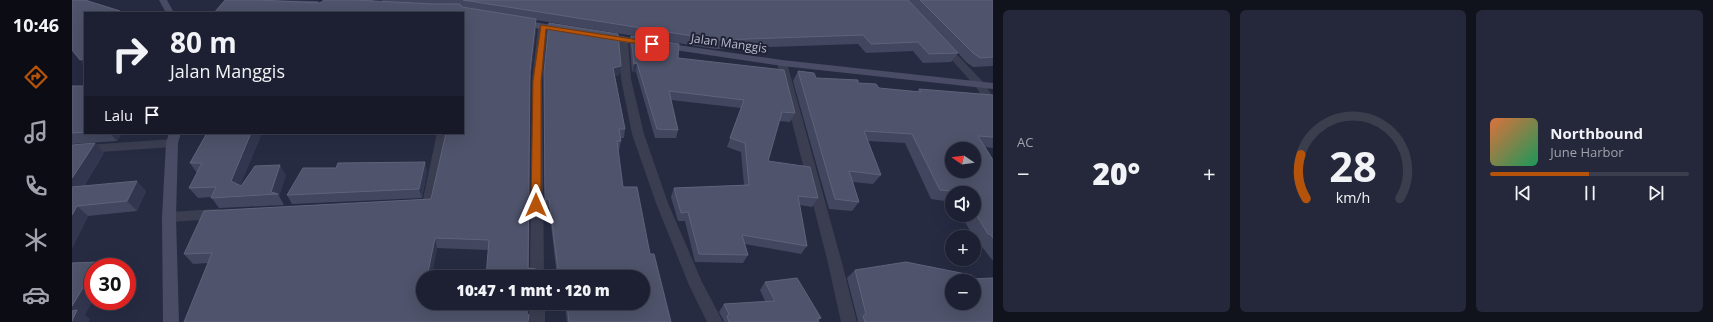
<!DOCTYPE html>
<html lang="id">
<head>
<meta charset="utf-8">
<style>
  body { margin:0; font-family:"Open Sans",sans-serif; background:#25283a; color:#f1f3f6; height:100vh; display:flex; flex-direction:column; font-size:15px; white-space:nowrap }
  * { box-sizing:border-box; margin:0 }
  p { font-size:13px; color:#a0a3ac }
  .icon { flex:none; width:22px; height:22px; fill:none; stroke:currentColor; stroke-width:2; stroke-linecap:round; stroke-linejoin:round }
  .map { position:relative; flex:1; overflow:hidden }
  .sheet { display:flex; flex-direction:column; gap:10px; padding:10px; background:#10121c; width:720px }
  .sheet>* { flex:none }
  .banner { position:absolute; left:12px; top:12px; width:380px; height:122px; border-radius:0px; box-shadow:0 4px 16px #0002,0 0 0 1px #3b3e4d; background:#1d2032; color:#f1f3f6; overflow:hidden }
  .needle { width:26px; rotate:283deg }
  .tools { position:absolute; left:873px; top:142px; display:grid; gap:8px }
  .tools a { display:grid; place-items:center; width:36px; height:36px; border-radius:50%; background:#1d2032; box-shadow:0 4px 16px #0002,0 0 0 1px #3b3e4d; font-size:20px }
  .speed { position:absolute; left:12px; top:258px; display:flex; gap:8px; font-size:20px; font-weight:700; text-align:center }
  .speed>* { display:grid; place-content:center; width:52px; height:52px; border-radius:50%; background:#1d2032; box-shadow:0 4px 16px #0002,0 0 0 1px #3b3e4d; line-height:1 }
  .speed .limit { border:6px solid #d22; background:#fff; color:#111 }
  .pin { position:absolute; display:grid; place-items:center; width:34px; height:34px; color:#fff; margin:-17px; border-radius:8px; box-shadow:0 2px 6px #0006 }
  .me { position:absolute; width:44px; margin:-22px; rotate:0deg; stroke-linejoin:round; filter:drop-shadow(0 0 3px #0008) }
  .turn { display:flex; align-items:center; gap:14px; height:84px; padding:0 20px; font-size:18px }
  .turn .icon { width:52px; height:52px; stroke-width:2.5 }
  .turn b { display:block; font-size:28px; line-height:34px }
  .then { display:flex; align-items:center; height:38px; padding:0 20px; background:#0003; gap:8px; font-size:15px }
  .big { font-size:30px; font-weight:800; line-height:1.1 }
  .sheet .tile { flex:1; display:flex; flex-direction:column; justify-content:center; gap:6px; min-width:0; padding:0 14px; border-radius:6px; background:#25283a }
  .sheet .dial { align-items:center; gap:0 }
  .dial svg { height:104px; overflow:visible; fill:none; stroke:#3b3e4d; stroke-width:7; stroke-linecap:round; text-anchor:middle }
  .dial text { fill:#f1f3f6; stroke:none }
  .song { display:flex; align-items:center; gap:12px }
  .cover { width:48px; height:48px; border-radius:6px; background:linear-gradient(135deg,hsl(20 70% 55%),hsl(150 70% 35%)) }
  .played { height:4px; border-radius:2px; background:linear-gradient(90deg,#b45309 50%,#3b3e4d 50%) }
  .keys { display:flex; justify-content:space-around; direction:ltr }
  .heat { display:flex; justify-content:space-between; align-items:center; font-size:22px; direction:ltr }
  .sheet .tiles { flex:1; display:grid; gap:10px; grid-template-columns:repeat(3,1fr) }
  .trip { position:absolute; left:344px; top:270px; width:234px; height:40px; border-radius:20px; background:#1d2032; box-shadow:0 4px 16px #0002,0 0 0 1px #3b3e4d; font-weight:800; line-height:40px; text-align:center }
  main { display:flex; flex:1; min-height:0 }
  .dock { display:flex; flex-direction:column; width:72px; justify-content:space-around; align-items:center; background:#0c0d14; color:#a0a3ac }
  .dock .icon { width:28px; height:28px }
  .dock .current { color:#b45309 }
  .dock b { font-size:18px; color:#f1f3f6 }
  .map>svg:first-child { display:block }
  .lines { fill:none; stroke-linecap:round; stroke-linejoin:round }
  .street { fill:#3b3e51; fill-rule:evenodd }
  .secondary { fill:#494c64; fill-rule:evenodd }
  .wall { fill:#42475f }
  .shaded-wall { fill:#32364f }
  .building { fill:#4f536b; stroke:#5f637a; fill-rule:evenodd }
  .route { fill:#b45309; stroke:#753606 }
  .labels { text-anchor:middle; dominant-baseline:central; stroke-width:4; stroke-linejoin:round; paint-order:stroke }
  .street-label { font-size:12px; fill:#b8bacb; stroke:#202337 }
</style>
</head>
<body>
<main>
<nav class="dock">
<b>10:46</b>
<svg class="icon current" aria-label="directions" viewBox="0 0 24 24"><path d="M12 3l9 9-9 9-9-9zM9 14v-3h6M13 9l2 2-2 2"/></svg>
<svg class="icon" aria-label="music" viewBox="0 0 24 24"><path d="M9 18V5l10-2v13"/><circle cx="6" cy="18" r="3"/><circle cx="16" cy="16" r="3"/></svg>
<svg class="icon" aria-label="phone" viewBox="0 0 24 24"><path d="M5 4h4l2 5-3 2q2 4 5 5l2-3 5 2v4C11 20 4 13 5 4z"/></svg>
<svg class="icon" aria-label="climate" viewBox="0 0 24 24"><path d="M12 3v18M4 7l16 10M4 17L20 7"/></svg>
<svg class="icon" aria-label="car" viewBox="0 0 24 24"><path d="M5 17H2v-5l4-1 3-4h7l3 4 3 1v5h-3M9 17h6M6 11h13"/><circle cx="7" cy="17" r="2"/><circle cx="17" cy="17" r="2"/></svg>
</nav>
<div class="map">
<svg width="921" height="322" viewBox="0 0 921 322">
  <rect width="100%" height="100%" fill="#272b42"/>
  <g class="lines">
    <!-- street -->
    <g class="street">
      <path d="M 471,24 L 476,27 L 470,81 L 472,277 L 458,277 L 460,81 L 466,27 Z"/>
      <path d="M 551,36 L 556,39 L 559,79 L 572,134 L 596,203 L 630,282 L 651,322 L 635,322 L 617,285 L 584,203 L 560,134 L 549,79 L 546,39 Z"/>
      <path d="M 872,43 L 875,44 L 912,83 L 921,97 L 921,109 L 917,108 L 904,87 L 869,48 L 867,46 L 869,44 Z"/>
      <path d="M 710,60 L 715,63 L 770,263 L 785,322 L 769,322 L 756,263 L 705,63 Z"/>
      <path d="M 365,133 L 377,133 L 362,204 L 361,208 L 346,210 L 341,209 L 340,205 L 341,201 L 351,199 Z"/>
      <path d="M 100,139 L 104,140 L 106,143 L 104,146 L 100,147 L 0,154 L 0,146 Z"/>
      <path d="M 145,209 L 150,210 L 152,214 L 150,218 L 145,219 L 97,222 L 92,221 L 90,217 L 92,213 L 97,212 Z"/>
      <rect x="457" y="303" width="16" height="19"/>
    </g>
    <!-- secondary -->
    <g class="secondary">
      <path d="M 87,0 L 95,0 L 102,13 L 94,13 Z"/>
      <path d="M 186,0 L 246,1 L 247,3 L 243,6 L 190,3 Z"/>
      <path d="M 449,20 L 492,27 L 497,30 L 492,33 L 446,25 L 444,23 L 446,21 Z"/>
      <path d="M 530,33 L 573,40 L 578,43 L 573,46 L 527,38 L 525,36 Z"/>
      <path d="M 592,43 L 710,60 L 921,83 L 921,89 L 710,66 L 589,48 L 587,46 L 589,44 Z"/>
      <path d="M 97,133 L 109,133 L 106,143 L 104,217 L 107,322 L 91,322 L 90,217 L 94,143 Z"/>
    </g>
  </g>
  <!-- wall -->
  <g class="wall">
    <path d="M 252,0 L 302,0 L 301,1 L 310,2 L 310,0 L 921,0 L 921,66 L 901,67 L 894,62 L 886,53 L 879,62 L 851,63 L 841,51 L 794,53 L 786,44 L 643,49 L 464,20 L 464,30 L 458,81 L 457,268 L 463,277 L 416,250 L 365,248 L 136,263 L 121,264 L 112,254 L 359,199 L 391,133 L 391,13 L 248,3 Z"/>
    <path d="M 559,36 L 723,113 L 718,122 L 707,121 L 696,161 L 746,198 L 740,207 L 728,205 L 735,246 L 729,254 L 673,244 L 676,255 L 671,263 L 623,262 L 613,221 L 606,221 L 599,197 L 602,188 L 672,185 L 669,152 L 655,147 L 669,108 L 599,100 L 606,130 L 604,138 L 583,138 L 564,72 L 560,72 L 558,45 Z"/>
    <path d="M 549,66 L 547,75 L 543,76 L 553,129 L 552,138 L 548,138 L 549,141 L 547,150 L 546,150 L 551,187 L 578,254 L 599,322 L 495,322 L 493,305 L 489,305 L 488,303 L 571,303 L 571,277 L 485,277 L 477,207 L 473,207 L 473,212 L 472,81 Z"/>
    <path d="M 726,71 L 744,78 L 786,83 L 807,88 L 845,92 L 847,89 L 921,95 L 921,148 L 913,147 L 921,160 L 921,261 L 907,243 L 905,243 L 889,215 L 902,215 L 902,193 L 880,193 L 880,202 L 859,199 L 833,143 L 796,141 L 809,175 L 801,184 L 781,182 L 787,202 L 780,211 L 757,209 L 721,81 Z"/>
    <path d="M 0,86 L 13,86 L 13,133 L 50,133 L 45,141 L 0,144 Z"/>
    <path d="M 135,133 L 190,133 L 168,185 L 169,186 L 214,175 L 207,196 L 212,205 L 147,208 L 139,197 L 126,198 L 117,188 L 125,173 L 118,163 Z"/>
    <path d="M 0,145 L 32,153 L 12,186 L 74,191 L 65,211 L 16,216 L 0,248 Z"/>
    <path d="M 355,171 L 350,198 L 220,204 L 215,195 Z"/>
    <path d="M 783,270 L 900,279 L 921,322 L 785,322 L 786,321 L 775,278 Z"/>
    <path d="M 693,282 L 749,318 L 746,321 L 747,322 L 651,322 L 652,321 L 647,312 L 652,304 L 693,301 L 688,290 Z"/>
  </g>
  <!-- shaded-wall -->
  <g class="shaded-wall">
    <path d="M 464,19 L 464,30 L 458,81 L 458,71 Z"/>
    <path d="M 13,58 L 13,67 L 8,60 Z"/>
    <path d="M 565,63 L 564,72 L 560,72 L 562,64 Z"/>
    <path d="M 549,66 L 547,75 L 540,77 L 541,68 Z"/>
    <path d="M 38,133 L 50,133 L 45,141 Z"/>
    <path d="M 179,133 L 190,133 L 166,191 L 159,181 Z"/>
    <path d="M 23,143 L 32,153 L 4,198 L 0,194 L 0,178 Z"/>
    <path d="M 353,162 L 355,171 L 350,198 L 347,189 Z"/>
    <path d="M 208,165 L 214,175 L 207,196 L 206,194 L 199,192 Z"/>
    <path d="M 65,181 L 74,191 L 65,211 L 55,201 Z"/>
    <path d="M 5,206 L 16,216 L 0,248 L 0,215 Z"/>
    <path d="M 363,238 L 365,248 L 360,277 L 355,277 Z"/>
    <path d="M 27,262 L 34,267 L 24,267 Z"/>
    <path d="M 21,271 L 21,301 L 13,315 L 18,319 L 17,322 L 0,322 L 0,306 Z"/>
  </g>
  <!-- building -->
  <g class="building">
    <path d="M 0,0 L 13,0 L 48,11 L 44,13 L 13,13 L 13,58 L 8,60 L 0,50 Z"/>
    <path d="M 153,0 L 186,0 L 248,3 L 252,0 L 283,0 L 361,4 L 388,4 L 390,7 L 464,19 L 458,71 L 456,268 L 464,269 L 462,277 L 414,277 L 417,240 L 363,238 L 355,277 L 351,277 L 351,303 L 455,303 L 455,313 L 457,315 L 456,322 L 112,322 L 140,253 L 112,254 L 132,211 L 359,199 L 374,133 L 391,133 L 391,13 L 142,13 Z"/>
    <path d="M 391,0 L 836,0 L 886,53 L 857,54 L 846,42 L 799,44 L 791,35 L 646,40 Z"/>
    <path d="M 848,0 L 921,0 L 921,57 L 908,58 L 901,53 Z"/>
    <path d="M 477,23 L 546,34 L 549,66 L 541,68 L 553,129 L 547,129 L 549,141 L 545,141 L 551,187 L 565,187 L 578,254 L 582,254 L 599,322 L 497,322 L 495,303 L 571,303 L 571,277 L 487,277 L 477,199 L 474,199 L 473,203 L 472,72 Z"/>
    <path d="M 559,36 L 607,44 L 606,58 L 712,70 L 723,113 L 710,112 L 696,161 L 738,167 L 746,198 L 726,196 L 735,246 L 670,235 L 676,255 L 627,254 L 616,212 L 609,213 L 602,188 L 677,185 L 673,143 L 658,138 L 672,100 L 597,91 L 606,130 L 585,129 L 565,63 L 562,64 Z"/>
    <path d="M 726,71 L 742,73 L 744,78 L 786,80 L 786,83 L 804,84 L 807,88 L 849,92 L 847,89 L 921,95 L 921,137 L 906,136 L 921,160 L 921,238 L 918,234 L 916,234 L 902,211 L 902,193 L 891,193 L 891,192 L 868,190 L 840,134 L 792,131 L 809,175 L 777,171 L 787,202 L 763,199 ZM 880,149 L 902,149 L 902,171 L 880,171 Z"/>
    <path d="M 0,86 L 13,86 L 13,132 L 0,133 Z"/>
    <path d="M 135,133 L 179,133 L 159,181 L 169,186 L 183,166 L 208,165 L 199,192 L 206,194 L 139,198 L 144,187 L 117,188 L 130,163 L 118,163 Z"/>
    <path d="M 23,143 L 0,178 L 0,145 Z"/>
    <path d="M 353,162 L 347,189 L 215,195 L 231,168 L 264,168 L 266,163 Z"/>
    <path d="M 65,181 L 55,201 L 5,206 L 0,215 L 0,187 Z"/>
    <path d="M 27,262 L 24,267 L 21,267 L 21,271 L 0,306 L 0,263 Z"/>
    <path d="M 834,262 L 899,275 L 900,279 L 921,278 L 921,322 L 793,322 L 791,316 L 794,314 L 783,270 ZM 880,281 L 902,281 L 902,303 L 880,303 Z"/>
    <path d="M 725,278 L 749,318 L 745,319 L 747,322 L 657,322 L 655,316 L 657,314 L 652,304 L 703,301 L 693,282 Z"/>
    <path d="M 5,310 L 0,321 L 0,311 Z"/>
  </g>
  <!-- route -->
  <path class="route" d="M 469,25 L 580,42 L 584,44 L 580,46 L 474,29 L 469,81 L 469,205 L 467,208 L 460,208 L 459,205 L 461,81 Z"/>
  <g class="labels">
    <!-- street labels -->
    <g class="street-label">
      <text transform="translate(657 43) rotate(8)">Jalan Manggis</text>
    </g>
  </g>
</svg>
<div class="tools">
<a><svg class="needle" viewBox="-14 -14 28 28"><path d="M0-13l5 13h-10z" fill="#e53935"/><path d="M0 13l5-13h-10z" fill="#a0a3ac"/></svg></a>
<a><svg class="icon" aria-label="sound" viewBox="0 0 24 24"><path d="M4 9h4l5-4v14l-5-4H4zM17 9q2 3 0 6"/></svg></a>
<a>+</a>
<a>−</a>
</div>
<div class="speed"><div class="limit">30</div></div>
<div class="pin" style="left:580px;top:44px;background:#d93025"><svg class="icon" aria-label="arrive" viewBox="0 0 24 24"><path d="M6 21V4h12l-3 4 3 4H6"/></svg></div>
<svg class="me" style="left:464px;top:205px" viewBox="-20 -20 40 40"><path d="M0-17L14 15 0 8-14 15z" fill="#b45309" stroke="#fff" stroke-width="4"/></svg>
<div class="trip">10:47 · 1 mnt · 120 m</div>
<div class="banner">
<div class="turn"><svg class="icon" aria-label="right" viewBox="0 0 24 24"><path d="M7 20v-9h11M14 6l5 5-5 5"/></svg><div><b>80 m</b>Jalan Manggis</div></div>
<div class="then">Lalu<svg class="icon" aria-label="arrive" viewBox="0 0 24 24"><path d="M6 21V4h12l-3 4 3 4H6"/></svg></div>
</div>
</div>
<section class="sheet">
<div class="tiles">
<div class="tile"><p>AC</p>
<div class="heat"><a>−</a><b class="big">20°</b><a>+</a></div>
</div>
<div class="tile dial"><svg viewBox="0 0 100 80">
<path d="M14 69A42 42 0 1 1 86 69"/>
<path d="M14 69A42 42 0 0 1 10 35" stroke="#b45309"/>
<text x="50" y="56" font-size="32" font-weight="700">28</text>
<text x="50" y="72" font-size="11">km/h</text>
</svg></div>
<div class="tile">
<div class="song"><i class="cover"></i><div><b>Northbound</b><p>June Harbor</p></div></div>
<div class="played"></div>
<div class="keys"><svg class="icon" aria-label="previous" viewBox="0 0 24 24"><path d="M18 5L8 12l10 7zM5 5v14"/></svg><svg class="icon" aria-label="pause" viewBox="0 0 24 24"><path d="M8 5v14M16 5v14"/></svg><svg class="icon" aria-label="next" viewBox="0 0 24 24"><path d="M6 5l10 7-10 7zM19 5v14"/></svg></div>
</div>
</div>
</section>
</main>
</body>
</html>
